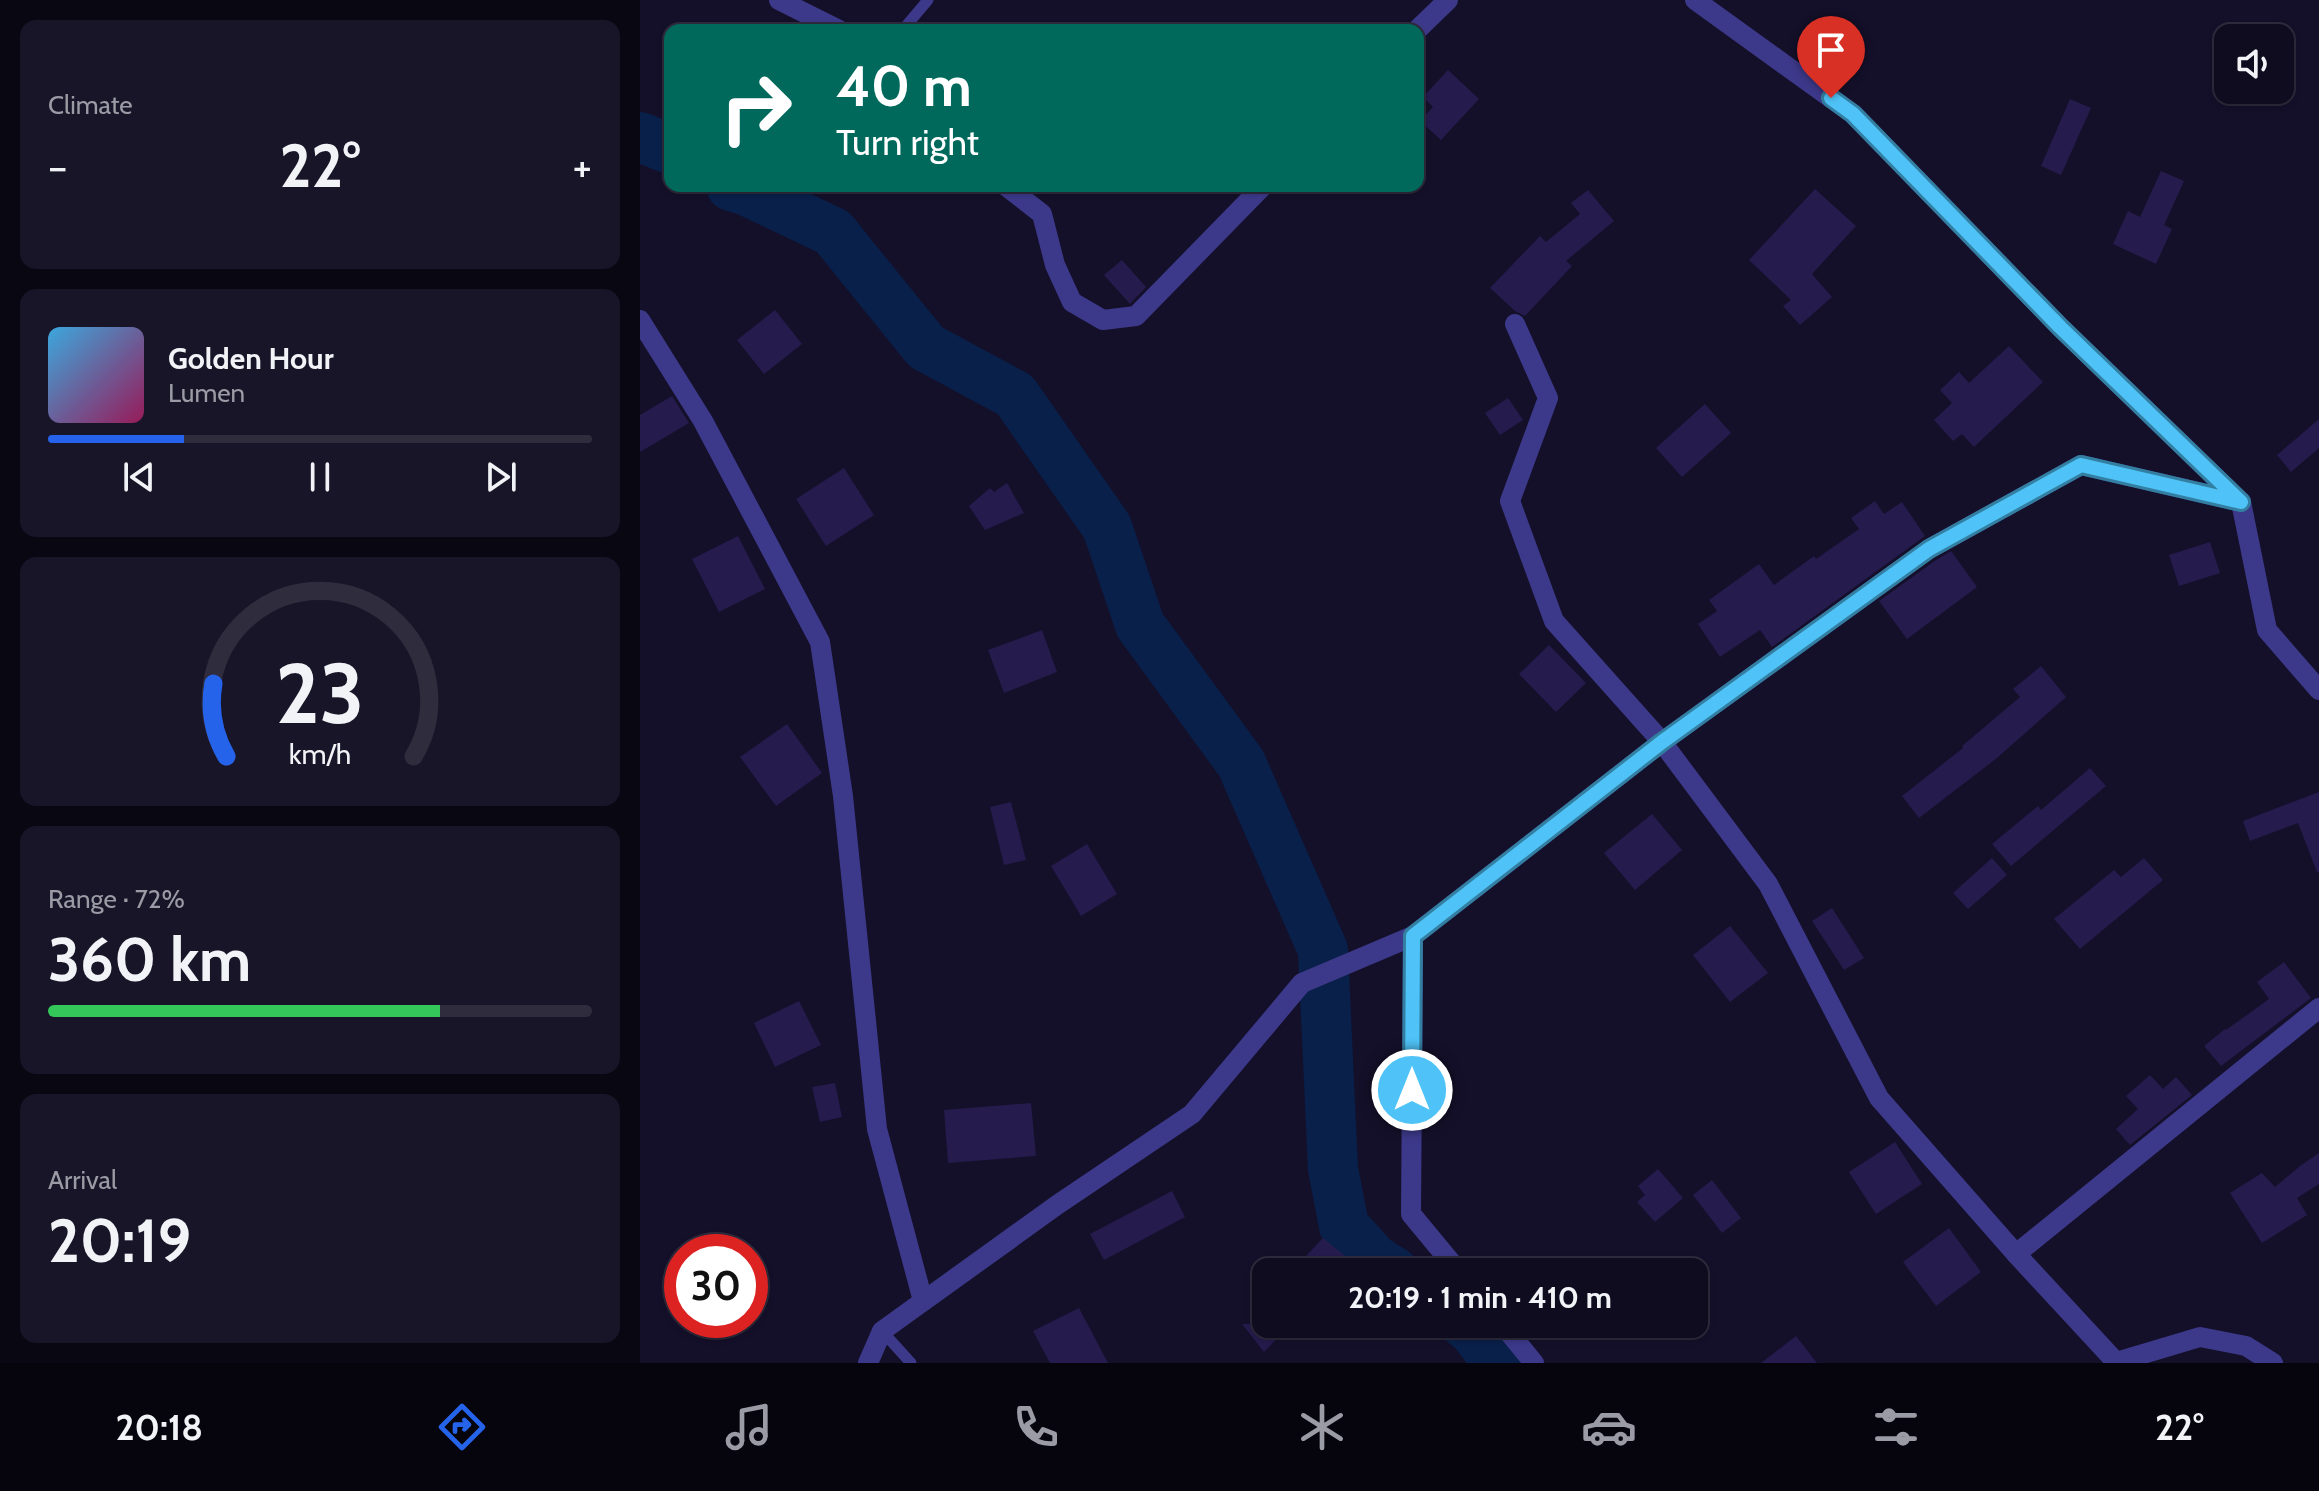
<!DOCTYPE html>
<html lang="en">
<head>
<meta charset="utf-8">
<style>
  body { margin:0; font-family:Cabin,sans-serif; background:#181529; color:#f1f3f6; height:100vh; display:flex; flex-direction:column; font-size:30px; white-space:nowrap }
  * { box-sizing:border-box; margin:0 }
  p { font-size:26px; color:#9b9ba5 }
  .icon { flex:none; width:44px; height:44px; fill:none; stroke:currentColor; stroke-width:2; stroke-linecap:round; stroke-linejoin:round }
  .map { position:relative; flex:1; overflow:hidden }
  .drawer { display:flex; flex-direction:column; gap:20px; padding:20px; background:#080712; width:640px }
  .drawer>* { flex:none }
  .top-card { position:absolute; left:24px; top:24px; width:760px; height:168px; border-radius:16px; box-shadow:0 2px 6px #0004,0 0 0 2px #2f2c3e; background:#00695c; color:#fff; overflow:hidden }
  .fabs { position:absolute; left:1574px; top:24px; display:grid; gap:16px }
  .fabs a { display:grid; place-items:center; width:80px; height:80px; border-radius:16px; background:#0f0c20; box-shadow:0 2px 6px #0004,0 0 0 2px #2f2c3e; font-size:40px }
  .speed { position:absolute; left:24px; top:1234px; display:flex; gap:16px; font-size:40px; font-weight:700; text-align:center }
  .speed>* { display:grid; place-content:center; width:104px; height:104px; border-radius:50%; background:#0f0c20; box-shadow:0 2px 6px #0004,0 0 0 2px #2f2c3e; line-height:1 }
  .speed .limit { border:12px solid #d22; background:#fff; color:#111 }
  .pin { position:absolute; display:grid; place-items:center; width:68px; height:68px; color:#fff; margin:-82px -34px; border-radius:50% 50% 50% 0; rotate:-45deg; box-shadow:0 0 8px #0007 }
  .pin .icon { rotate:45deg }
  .me { position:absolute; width:88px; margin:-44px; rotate:0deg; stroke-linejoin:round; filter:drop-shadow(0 0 6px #0008) }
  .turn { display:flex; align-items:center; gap:28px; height:168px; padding:0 40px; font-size:36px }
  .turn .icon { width:104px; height:104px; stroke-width:2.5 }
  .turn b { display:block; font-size:56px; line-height:68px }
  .big { font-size:60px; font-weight:700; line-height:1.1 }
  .drawer .tile { flex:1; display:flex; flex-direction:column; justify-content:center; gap:12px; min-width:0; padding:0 28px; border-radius:16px; background:#181529 }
  .drawer .dial { align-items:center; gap:0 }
  .dial svg { height:208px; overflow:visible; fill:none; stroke:#2f2c3e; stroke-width:7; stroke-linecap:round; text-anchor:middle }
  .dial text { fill:#f1f3f6; stroke:none }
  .song { display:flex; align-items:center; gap:24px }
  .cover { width:96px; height:96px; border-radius:12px; background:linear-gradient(135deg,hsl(200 70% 55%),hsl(330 70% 35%)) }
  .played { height:8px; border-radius:4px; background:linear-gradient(90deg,#2563eb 25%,#2f2c3e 25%) }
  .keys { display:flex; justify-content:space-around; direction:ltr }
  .heat { display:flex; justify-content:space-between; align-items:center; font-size:44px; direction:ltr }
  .charge { height:12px; border-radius:6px; background:linear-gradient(90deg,#34c759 72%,#2f2c3e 0) }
  .trip { position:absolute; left:612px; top:1258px; width:456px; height:80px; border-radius:16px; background:#0f0c20; box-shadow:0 2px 6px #0004,0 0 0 2px #2f2c3e; font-weight:700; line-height:80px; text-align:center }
  .menu { display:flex; height:128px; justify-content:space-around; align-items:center; background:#06050d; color:#9b9ba5 }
  .menu .icon { width:56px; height:56px }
  .menu .on { color:#2563eb }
  .menu b { font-size:36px; color:#f1f3f6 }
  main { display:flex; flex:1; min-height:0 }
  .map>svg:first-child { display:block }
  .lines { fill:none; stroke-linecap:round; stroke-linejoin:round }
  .river { stroke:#09204a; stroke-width:50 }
  .building { fill:#251b4c }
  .service { stroke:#3d398a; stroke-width:11 }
  .minor { stroke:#3d398a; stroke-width:20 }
  .route-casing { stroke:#337fa1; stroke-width:20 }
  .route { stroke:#4fc3f7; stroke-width:14 }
</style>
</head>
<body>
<main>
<section class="drawer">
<div class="tile"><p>Climate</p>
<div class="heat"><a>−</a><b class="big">22°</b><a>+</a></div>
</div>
<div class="tile">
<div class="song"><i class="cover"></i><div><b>Golden Hour</b><p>Lumen</p></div></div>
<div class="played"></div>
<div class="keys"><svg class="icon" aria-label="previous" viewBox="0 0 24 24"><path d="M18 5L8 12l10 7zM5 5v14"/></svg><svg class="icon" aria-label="pause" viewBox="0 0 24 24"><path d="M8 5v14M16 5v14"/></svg><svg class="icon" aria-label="next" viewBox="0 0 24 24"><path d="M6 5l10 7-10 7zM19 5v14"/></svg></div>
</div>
<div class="tile dial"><svg viewBox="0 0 100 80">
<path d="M14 69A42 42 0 1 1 86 69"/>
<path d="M14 69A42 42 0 0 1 9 41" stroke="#2563eb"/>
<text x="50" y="56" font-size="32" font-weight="700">23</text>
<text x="50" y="72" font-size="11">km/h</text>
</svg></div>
<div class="tile"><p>Range · 72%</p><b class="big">360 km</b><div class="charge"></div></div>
<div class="tile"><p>Arrival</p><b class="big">20:19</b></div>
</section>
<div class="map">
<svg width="1679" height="1363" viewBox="0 0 1679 1363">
  <rect width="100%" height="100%" fill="#14102a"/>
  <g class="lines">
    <!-- river -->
    <g class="river">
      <path d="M 0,137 L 30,149"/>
      <path d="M 91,186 L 107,191 L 193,232 L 286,347 L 375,395 L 467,527 L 500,625 L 601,763 L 683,950 L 693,1169 L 704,1226 L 735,1260 L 754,1272"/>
      <path d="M 825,1324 L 833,1330 L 858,1363"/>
    </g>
  </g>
  <!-- building -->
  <g class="building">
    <path d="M 808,70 L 839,99 L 801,140 L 780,121 L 793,107 L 783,97 Z"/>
    <path d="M 1430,99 L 1451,108 L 1421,175 L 1401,166 Z"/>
    <path d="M 1521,171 L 1544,181 L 1524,225 L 1532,229 L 1516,264 L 1473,244 L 1488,211 L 1500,217 Z"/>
    <path d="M 1175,189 L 1216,226 L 1172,274 L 1192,297 L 1160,325 L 1143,306 L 1151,300 L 1109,260 Z"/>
    <path d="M 948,190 L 974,221 L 926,261 L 932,266 L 885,316 L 875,311 L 850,288 L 900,236 L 906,242 L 940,214 L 931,203 Z"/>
    <path d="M 482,260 L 506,287 L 490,304 L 464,275 Z"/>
    <path d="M 135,310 L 162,344 L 124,374 L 97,340 Z"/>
    <path d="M 1369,346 L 1403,382 L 1334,447 L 1322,434 L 1313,441 L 1294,420 L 1312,403 L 1300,390 L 1319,372 L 1329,383 Z"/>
    <path d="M 32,396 L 49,423 L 0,452 L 0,415 Z"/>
    <path d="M 868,398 L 883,420 L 860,435 L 845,413 Z"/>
    <path d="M 1065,404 L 1091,433 L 1042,477 L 1016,448 Z"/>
    <path d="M 1679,419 L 1679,448 L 1651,472 L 1637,455 Z"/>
    <path d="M 204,468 L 234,515 L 186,546 L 156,499 Z"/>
    <path d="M 367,483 L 384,513 L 345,530 L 329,506 L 350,488 L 354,492 Z"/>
    <path d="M 1235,501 L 1244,514 L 1262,502 L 1285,536 L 1132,647 L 1120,630 L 1080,657 L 1058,624 L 1077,611 L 1069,600 L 1119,564 L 1134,585 L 1174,556 L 1176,559 L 1219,529 L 1211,518 Z"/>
    <path d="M 98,536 L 125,589 L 79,612 L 52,559 Z"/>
    <path d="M 1570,542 L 1580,573 L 1539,586 L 1529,555 Z"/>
    <path d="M 1311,551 L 1337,587 L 1267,639 L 1239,601 L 1296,560 Z"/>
    <path d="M 402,630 L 417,672 L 364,693 L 348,650 Z"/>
    <path d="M 909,645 L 946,683 L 916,712 L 879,674 Z"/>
    <path d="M 1401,666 L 1426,697 L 1357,758 L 1279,818 L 1262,796 L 1323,748 L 1322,746 L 1380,697 L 1373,689 Z"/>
    <path d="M 147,724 L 182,773 L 136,806 L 100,757 Z"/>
    <path d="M 1450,768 L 1466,786 L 1371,866 L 1352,844 L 1398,806 L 1401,810 Z"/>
    <path d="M 1679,792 L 1679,872 L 1677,872 L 1658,823 L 1610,841 L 1603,821 Z"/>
    <path d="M 371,802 L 386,860 L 364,865 L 350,807 Z"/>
    <path d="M 1012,814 L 1042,850 L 995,890 L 964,853 Z"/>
    <path d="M 447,844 L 477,894 L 441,916 L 411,866 Z"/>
    <path d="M 1352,858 L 1367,875 L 1328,909 L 1313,893 Z"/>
    <path d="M 1504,858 L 1523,880 L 1440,949 L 1414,919 L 1474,870 L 1481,877 Z"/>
    <path d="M 1192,908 L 1224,958 L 1204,970 L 1172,921 Z"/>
    <path d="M 1090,926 L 1128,973 L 1090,1002 L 1053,955 Z"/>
    <path d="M 1644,962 L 1671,998 L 1581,1066 L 1564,1046 L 1585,1029 L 1586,1030 L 1629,999 L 1617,982 Z"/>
    <path d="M 159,1001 L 181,1045 L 135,1067 L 114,1023 Z"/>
    <path d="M 1510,1075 L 1523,1089 L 1536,1077 L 1552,1095 L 1490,1145 L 1476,1129 L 1498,1109 L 1486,1096 Z"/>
    <path d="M 195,1083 L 202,1117 L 180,1122 L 172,1087 Z"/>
    <path d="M 391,1103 L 396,1156 L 308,1163 L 304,1110 Z"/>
    <path d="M 1255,1142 L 1282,1184 L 1236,1214 L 1209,1172 Z"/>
    <path d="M 1679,1153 L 1679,1184 L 1657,1198 L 1667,1215 L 1622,1243 L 1590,1193 L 1622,1173 L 1635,1187 L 1660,1166 Z"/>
    <path d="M 1018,1169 L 1043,1198 L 1015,1222 L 997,1202 L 1005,1195 L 998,1186 Z"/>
    <path d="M 1072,1180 L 1101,1218 L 1082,1233 L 1053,1195 Z"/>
    <path d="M 532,1191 L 545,1217 L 464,1260 L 450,1234 Z"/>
    <path d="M 1309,1228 L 1341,1272 L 1296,1306 L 1263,1262 Z"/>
    <path d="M 683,1238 L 725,1272 L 651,1272 Z"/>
    <path d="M 439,1308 L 468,1363 L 410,1363 L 393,1331 Z"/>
    <path d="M 602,1324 L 651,1324 L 624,1352 Z"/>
    <path d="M 1156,1336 L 1177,1363 L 1121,1363 Z"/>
  </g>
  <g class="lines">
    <!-- service -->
    <g class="service">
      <path d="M 260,30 L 266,26 L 288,0"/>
      <path d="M 242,1331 L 271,1363"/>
    </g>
    <!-- minor -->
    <g class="minor">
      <path d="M 139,0 L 199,30"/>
      <path d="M 1055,0 L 1213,114 L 1420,327 L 1601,502 L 1627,630 L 1679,690"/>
      <path d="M 777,30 L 808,0"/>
      <path d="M 366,186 L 402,214 L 415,265 L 432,302 L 463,320 L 496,316 L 623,186"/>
      <path d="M 0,320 L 63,421 L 180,642 L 203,796 L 237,1129 L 283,1301"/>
      <path d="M 875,324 L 908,398 L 870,501 L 914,621 L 1022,742 L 1128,884 L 1239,1098 L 1376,1254 L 1476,1362 L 1560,1337 L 1606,1346 L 1633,1363"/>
      <path d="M 773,936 L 771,1214 L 819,1272"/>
      <path d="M 1376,1254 L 1679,1008"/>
      <path d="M 862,1324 L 894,1363"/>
      <path d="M 228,1363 L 242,1331 L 417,1205 L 552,1114 L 662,983 L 773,936 L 1022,742 L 1289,549 L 1441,465 L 1601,502"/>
    </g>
  </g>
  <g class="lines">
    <!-- route casing -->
    <g class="route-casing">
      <path id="route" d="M 772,1090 L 773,936 L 1022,742 L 1289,549 L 1441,465 L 1601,502 L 1420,327 L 1213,114 L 1191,98"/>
    </g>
    <!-- route -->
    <use href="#route" class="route"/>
  </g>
</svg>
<div class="fabs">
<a><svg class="icon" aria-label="sound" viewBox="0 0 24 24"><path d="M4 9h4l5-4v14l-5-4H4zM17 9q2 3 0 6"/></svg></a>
</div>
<div class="speed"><div class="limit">30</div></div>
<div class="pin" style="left:1191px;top:98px;background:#d93025"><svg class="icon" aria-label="arrive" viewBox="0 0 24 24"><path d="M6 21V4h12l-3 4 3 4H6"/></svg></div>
<svg class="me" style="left:772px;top:1090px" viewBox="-20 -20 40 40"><circle r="17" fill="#4fc3f7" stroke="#fff" stroke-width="3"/><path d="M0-11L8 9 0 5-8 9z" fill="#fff"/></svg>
<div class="trip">20:19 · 1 min · 410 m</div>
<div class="top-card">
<div class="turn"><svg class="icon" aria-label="right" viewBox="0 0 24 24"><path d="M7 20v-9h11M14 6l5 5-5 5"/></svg><div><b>40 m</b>Turn right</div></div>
</div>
</div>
</main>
<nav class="menu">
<b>20:18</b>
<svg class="icon on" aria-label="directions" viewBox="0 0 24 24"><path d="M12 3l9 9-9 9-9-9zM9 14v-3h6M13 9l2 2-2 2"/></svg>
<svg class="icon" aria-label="music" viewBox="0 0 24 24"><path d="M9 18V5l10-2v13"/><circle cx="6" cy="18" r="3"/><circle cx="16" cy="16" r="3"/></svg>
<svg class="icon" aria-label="phone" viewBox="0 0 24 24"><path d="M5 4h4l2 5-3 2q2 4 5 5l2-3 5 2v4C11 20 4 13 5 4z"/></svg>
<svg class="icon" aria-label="climate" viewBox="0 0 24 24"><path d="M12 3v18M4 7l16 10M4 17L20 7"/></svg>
<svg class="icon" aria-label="car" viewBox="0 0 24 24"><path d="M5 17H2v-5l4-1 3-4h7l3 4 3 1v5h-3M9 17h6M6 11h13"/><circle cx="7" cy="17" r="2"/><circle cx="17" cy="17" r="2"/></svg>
<svg class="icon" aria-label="filters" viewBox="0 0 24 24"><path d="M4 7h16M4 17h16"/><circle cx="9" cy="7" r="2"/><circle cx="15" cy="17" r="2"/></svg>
<b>22°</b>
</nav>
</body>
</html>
